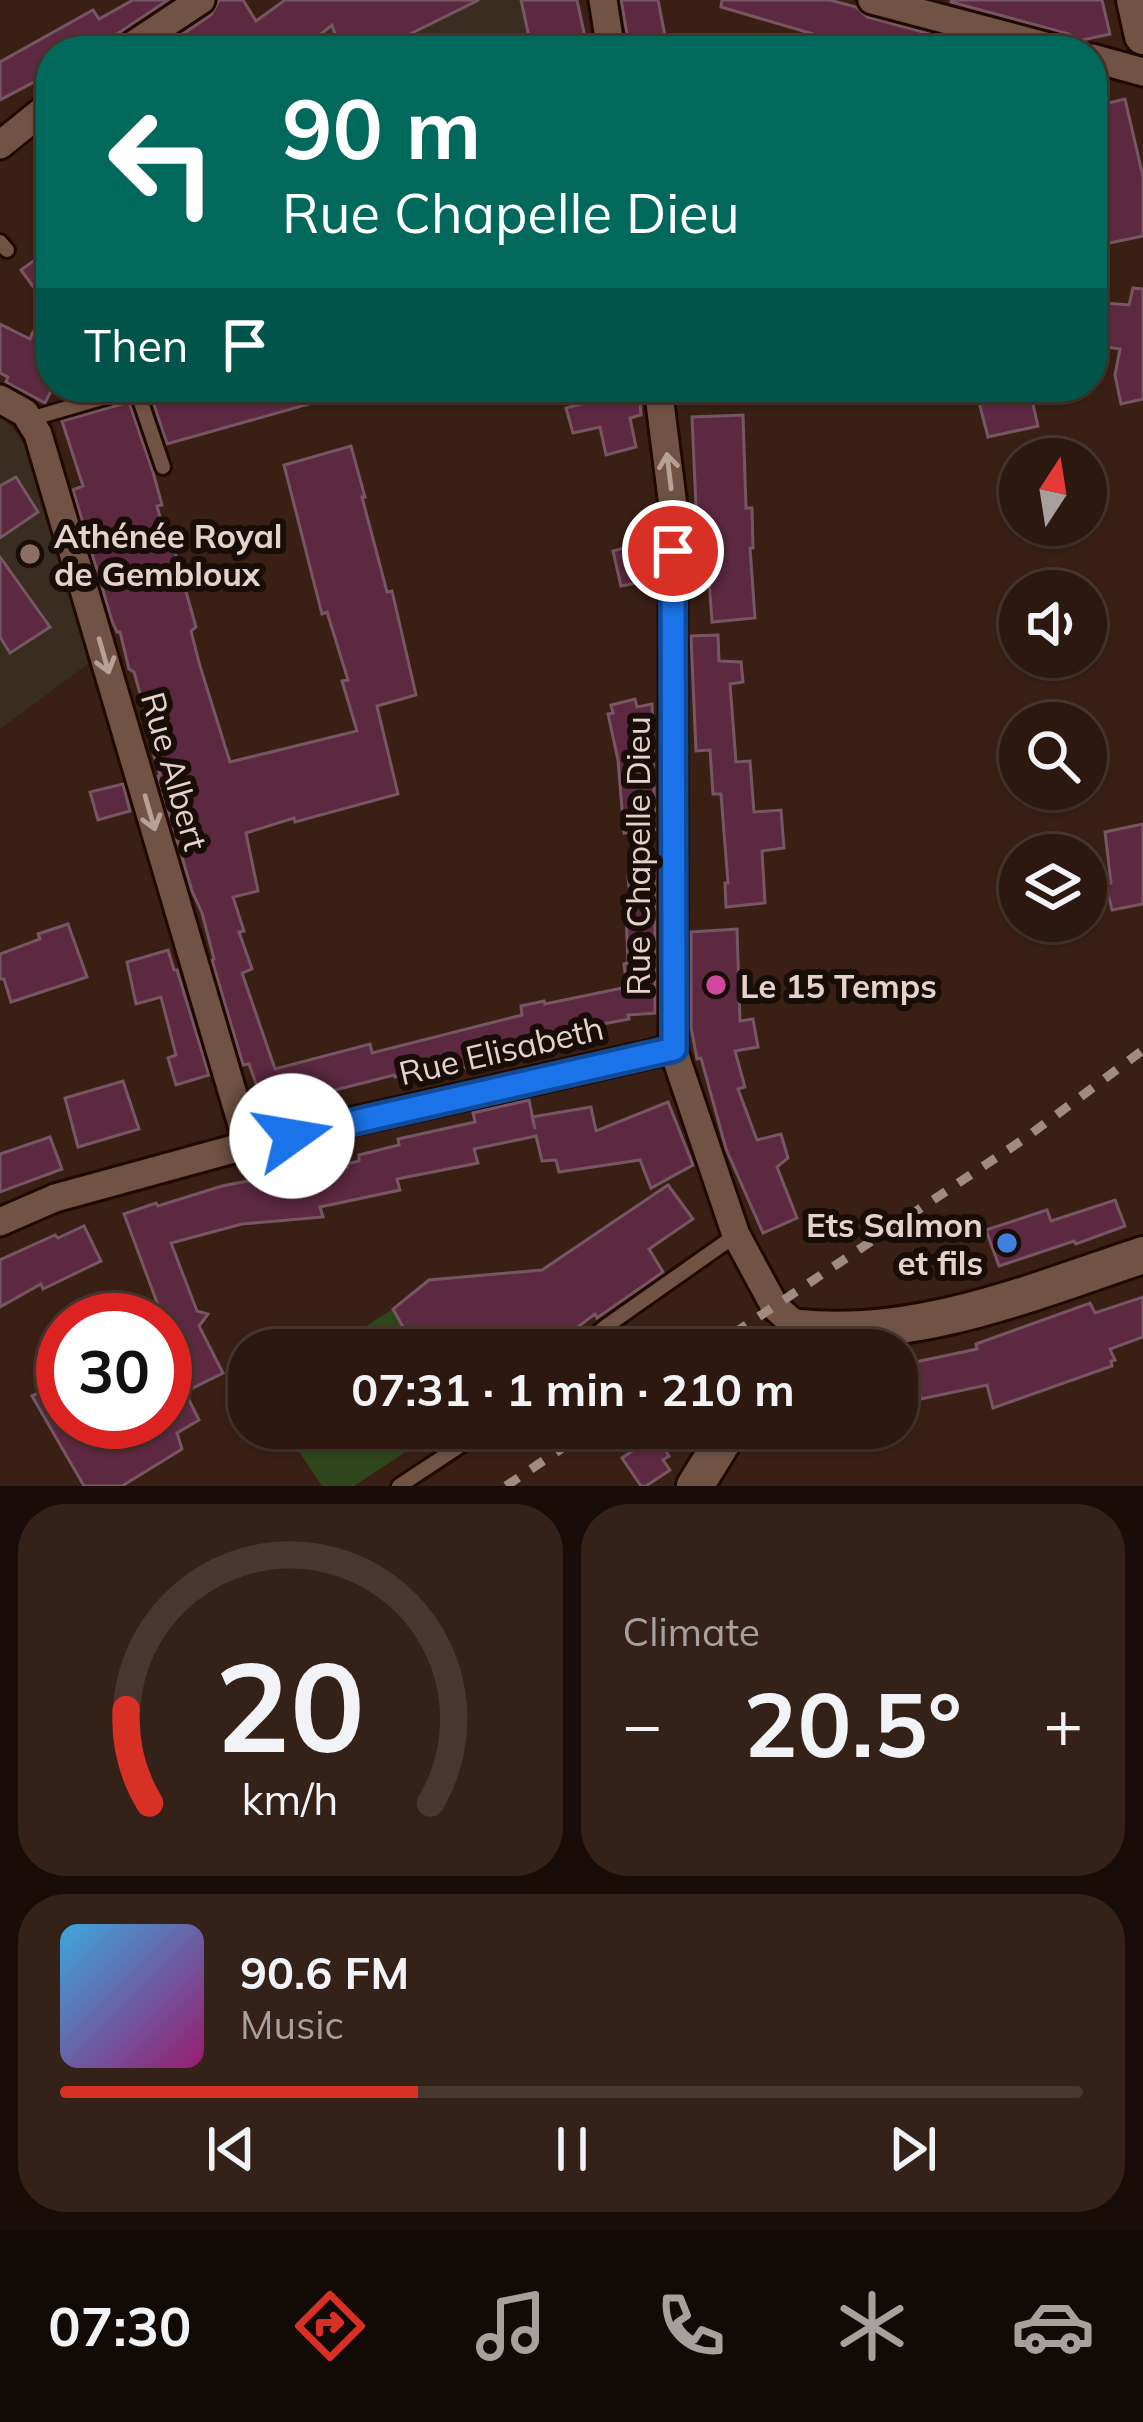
<!DOCTYPE html>
<html lang="en">
<head>
<meta charset="utf-8">
<style>
  body { margin:0; font-family:Mulish,sans-serif; background:#342118; color:#f1f3f6; height:100vh; display:flex; flex-direction:column; font-size:45px; white-space:nowrap }
  * { box-sizing:border-box; margin:0 }
  p { font-size:39px; color:#a6a09e }
  .icon { flex:none; width:66px; height:66px; fill:none; stroke:currentColor; stroke-width:2; stroke-linecap:round; stroke-linejoin:round }
  .map { position:relative; height:1486px; overflow:hidden }
  .panel { display:flex; flex-direction:column; gap:18px; padding:18px; background:#180d08; flex:1 }
  .panel>* { flex:none }
  .top-card { position:absolute; left:36px; top:36px; width:1071px; height:366px; border-radius:48px; box-shadow:0 3px 9px #0004,0 0 0 3px #48372f; background:#00695c; color:#fff; overflow:hidden }
  .needle { width:78px; rotate:12deg }
  .fabs { position:absolute; left:999px; top:438px; display:grid; gap:24px }
  .fabs a { display:grid; place-items:center; width:108px; height:108px; border-radius:50%; background:#2c180f; box-shadow:0 3px 9px #0004,0 0 0 3px #48372f; font-size:60px }
  .speed { position:absolute; left:36px; top:1293px; display:flex; gap:24px; font-size:60px; font-weight:700; text-align:center }
  .speed>* { display:grid; place-content:center; width:156px; height:156px; border-radius:50%; background:#2c180f; box-shadow:0 3px 9px #0004,0 0 0 3px #48372f; line-height:1 }
  .speed .limit { border:18px solid #d22; background:#fff; color:#111 }
  .pin { position:absolute; display:grid; place-items:center; width:102px; height:102px; color:#fff; margin:-51px; border:6px solid #fff; border-radius:50%; box-shadow:0 3px 12px #0007 }
  .me { position:absolute; width:132px; margin:-66px; rotate:77deg; stroke-linejoin:round; filter:drop-shadow(0 0 9px #0008) }
  .turn { display:flex; align-items:center; gap:42px; height:252px; padding:0 48px; font-size:54px }
  .turn .icon { width:156px; height:156px; stroke-width:2.5 }
  .turn b { display:block; font-size:84px; line-height:102px }
  .then { display:flex; align-items:center; height:114px; padding:0 48px; background:#0003; gap:24px; font-size:45px }
  .big { font-size:90px; font-weight:700; line-height:1.1 }
  .panel .card { flex:1; display:flex; flex-direction:column; justify-content:center; gap:18px; min-width:0; padding:0 42px; border-radius:48px; background:#342118 }
  .panel .dial { align-items:center; gap:0 }
  .dial svg { height:312px; overflow:visible; fill:none; stroke:#48372f; stroke-width:7; stroke-linecap:round; text-anchor:middle }
  .dial text { fill:#f1f3f6; stroke:none }
  .song { display:flex; align-items:center; gap:36px }
  .cover { width:144px; height:144px; border-radius:18px; background:linear-gradient(135deg,hsl(200 70% 55%),hsl(320 70% 35%)) }
  .played { height:12px; border-radius:6px; background:linear-gradient(90deg,#d93025 35%,#48372f 35%) }
  .keys { display:flex; justify-content:space-around; direction:ltr }
  .heat { display:flex; justify-content:space-between; align-items:center; font-size:66px; direction:ltr }
  .panel .tiles { flex:1; display:grid; gap:18px; grid-template-columns:1fr 1fr }
  .card:last-child { grid-column:span 2 }
  .trip { position:absolute; left:228px; top:1329px; width:690px; height:120px; border-radius:48px; background:#2c180f; box-shadow:0 3px 9px #0004,0 0 0 3px #48372f; font-weight:700; line-height:120px; text-align:center }
  .tab-bar { display:flex; height:192px; justify-content:space-around; align-items:center; background:#120a06; color:#a6a09e }
  .tab-bar .icon { width:84px; height:84px }
  .tab-bar .selected { color:#d93025 }
  .tab-bar b { font-size:54px; color:#f1f3f6 }
  .map>svg:first-child { display:block }
  .education { fill:#382d1e }
  .green { fill:#2e461c }
  .building { fill:#5d2941; stroke:#765663; stroke-width:3 }
  .lines { fill:none; stroke-linecap:round; stroke-linejoin:round }
  .service-casing { stroke:#200901; stroke-width:20 }
  .minor-casing { stroke:#200901; stroke-width:33 }
  .tertiary-casing { stroke:#200901; stroke-width:42 }
  .service { stroke:#715345; stroke-width:14 }
  .minor { stroke:#715345; stroke-width:27 }
  .tertiary { stroke:#715345; stroke-width:36 }
  .rail { stroke:#a08b81; stroke-width:9; stroke-dasharray:15 15; stroke-linecap:butt }
  .oneway { stroke:#b7a095 }
  .route-casing { stroke:#114b97; stroke-width:30 }
  .route { stroke:#1a73e8; stroke-width:21 }
  .education-dot { fill:#8d6e63; stroke:#190d08; stroke-width:4.5 }
  .hotel-dot { fill:#d1479c; stroke:#190d08; stroke-width:4.5 }
  .shop-dot { fill:#3f7fe0; stroke:#190d08; stroke-width:4.5 }
  .labels { text-anchor:middle; dominant-baseline:central; stroke-width:12; stroke-linejoin:round; paint-order:stroke }
  .poi-label { font-size:33px; font-weight:bold; fill:#e5d3cb; stroke:#190d08; text-anchor:start }
  .street-label { font-size:33px; fill:#e5d3cb; stroke:#190d08 }
</style>
</head>
<body>
<div class="map">
<svg width="1143" height="1486" viewBox="0 0 1143 1486">
  <rect width="100%" height="100%" fill="#3a2014"/>
  <!-- education -->
  <g class="education">
    <path d="M 285,0 L 577,0 L 588,51 L 291,51 L 268,12 Z"/>
    <path d="M 0,414 L 27,447 L 92,661 L 0,729 Z"/>
  </g>
  <!-- green -->
  <g class="green">
    <path d="M 393,1309 L 416,1350 L 328,1350 Z"/>
    <path d="M 283,1428 L 442,1428 L 354,1486 L 322,1486 Z"/>
  </g>
  <!-- building -->
  <g class="building">
    <path d="M 133,0 L 168,0 L 114,36 L 106,51 L 51,51 L 51,73 L 0,100 L 0,62 L 93,10 L 99,19 Z"/>
    <path d="M 219,0 L 243,0 L 256,21 L 285,0 L 479,0 L 402,38 L 407,51 L 340,51 L 332,25 L 300,51 L 291,51 L 283,37 L 258,51 L 157,51 L 211,15 Z"/>
    <path d="M 521,0 L 577,0 L 588,51 L 532,51 Z"/>
    <path d="M 621,0 L 658,0 L 668,51 L 630,51 Z"/>
    <path d="M 722,0 L 830,0 L 856,7 L 867,17 L 994,51 L 885,51 L 830,39 L 721,7 Z"/>
    <path d="M 952,0 L 1102,0 L 1110,34 L 1078,41 L 1069,34 L 951,2 Z"/>
    <path d="M 1125,99 L 1143,177 L 1143,236 L 1100,245 L 1093,214 L 1106,211 L 1092,152 L 1092,107 Z"/>
    <path d="M 51,248 L 51,311 L 21,270 Z"/>
    <path d="M 1133,288 L 1143,289 L 1143,399 L 1121,404 L 1115,375 L 1120,349 L 1092,345 L 1092,302 L 1129,305 Z"/>
    <path d="M 0,324 L 30,339 L 33,332 L 51,339 L 51,391 L 45,403 L 6,382 L 8,377 L 0,373 Z"/>
    <path d="M 184,387 L 347,387 L 348,393 L 167,444 L 151,396 Z"/>
    <path d="M 975,387 L 1029,387 L 1038,426 L 988,437 Z"/>
    <path d="M 639,389 L 641,415 L 630,418 L 636,447 L 606,455 L 600,427 L 573,433 L 566,408 Z"/>
    <path d="M 129,402 L 153,472 L 162,505 L 157,506 L 169,550 L 174,549 L 196,627 L 191,631 L 200,666 L 230,762 L 357,731 L 342,681 L 348,680 L 327,612 L 322,614 L 284,465 L 351,446 L 365,497 L 362,497 L 387,592 L 392,591 L 416,695 L 377,706 L 398,794 L 295,822 L 294,818 L 246,833 L 258,891 L 233,897 L 244,931 L 239,932 L 252,969 L 242,973 L 275,1069 L 370,1044 L 372,1053 L 522,1015 L 521,1006 L 544,1001 L 545,1004 L 627,987 L 624,964 L 628,963 L 626,912 L 626,900 L 630,899 L 628,876 L 655,873 L 655,1013 L 628,1015 L 629,1019 L 503,1043 L 506,1059 L 451,1071 L 448,1066 L 395,1077 L 394,1075 L 296,1100 L 295,1104 L 281,1108 L 263,1103 L 249,1064 L 243,1065 L 212,960 L 214,959 L 202,913 L 192,891 L 158,776 L 160,775 L 151,746 L 154,743 L 134,672 L 129,669 L 120,632 L 117,632 L 112,621 L 73,490 L 83,486 L 62,421 Z"/>
    <path d="M 743,415 L 746,508 L 752,508 L 753,548 L 750,548 L 755,618 L 712,622 L 707,550 L 698,551 L 692,417 Z"/>
    <path d="M 16,477 L 38,512 L 0,538 L 0,486 Z"/>
    <path d="M 645,542 L 646,581 L 621,586 L 613,551 Z"/>
    <path d="M 0,557 L 50,627 L 10,653 L 0,637 Z"/>
    <path d="M 718,635 L 719,661 L 741,662 L 743,682 L 730,684 L 736,762 L 750,761 L 754,812 L 781,810 L 784,848 L 762,851 L 765,903 L 726,907 L 725,883 L 728,883 L 721,794 L 713,794 L 710,750 L 696,751 L 691,636 Z"/>
    <path d="M 635,699 L 637,707 L 652,704 L 655,830 L 624,833 L 618,760 L 608,714 L 613,713 L 611,705 Z"/>
    <path d="M 123,784 L 130,811 L 98,820 L 90,792 Z"/>
    <path d="M 1143,824 L 1143,904 L 1112,910 L 1106,884 L 1111,883 L 1105,832 Z"/>
    <path d="M 68,924 L 87,977 L 11,1002 L 4,979 L 0,979 L 0,954 L 40,939 L 38,934 Z"/>
    <path d="M 737,929 L 740,1021 L 753,1019 L 758,1047 L 735,1051 L 745,1087 L 738,1089 L 757,1140 L 781,1134 L 788,1158 L 777,1167 L 797,1218 L 763,1233 L 726,1149 L 701,1058 L 697,1059 L 691,1027 L 691,932 Z"/>
    <path d="M 168,950 L 174,970 L 177,970 L 209,1075 L 176,1085 L 168,1058 L 176,1055 L 161,997 L 136,1004 L 127,962 Z"/>
    <path d="M 123,1081 L 139,1129 L 78,1147 L 65,1098 Z"/>
    <path d="M 529,1100 L 535,1129 L 532,1117 L 591,1107 L 596,1131 L 668,1102 L 693,1165 L 651,1188 L 640,1160 L 559,1172 L 556,1160 L 542,1161 L 536,1136 L 474,1149 L 478,1163 L 397,1179 L 400,1190 L 320,1207 L 323,1217 L 242,1224 L 171,1243 L 197,1311 L 208,1314 L 199,1326 L 223,1373 L 185,1392 L 199,1420 L 177,1433 L 182,1449 L 122,1486 L 84,1486 L 32,1396 L 63,1381 L 63,1422 L 165,1422 L 165,1353 L 172,1366 L 166,1352 L 174,1348 L 124,1214 L 156,1203 L 158,1206 L 222,1186 L 253,1180 L 254,1184 L 347,1167 L 346,1164 L 359,1161 L 359,1155 L 399,1145 L 398,1139 L 475,1122 L 473,1113 Z"/>
    <path d="M 50,1137 L 62,1169 L 0,1192 L 0,1154 Z"/>
    <path d="M 668,1185 L 693,1219 L 649,1249 L 663,1272 L 597,1318 L 595,1314 L 547,1350 L 416,1350 L 393,1309 L 429,1280 L 542,1270 Z"/>
    <path d="M 1115,1200 L 1125,1226 L 1076,1244 L 1074,1241 L 999,1266 L 986,1230 L 1047,1210 L 1051,1221 Z"/>
    <path d="M 84,1226 L 101,1261 L 43,1289 L 41,1284 L 0,1307 L 0,1260 L 55,1235 L 58,1238 Z"/>
    <path d="M 1143,1297 L 1143,1337 L 1110,1349 L 1115,1360 L 1111,1361 L 1112,1366 L 993,1408 L 987,1385 L 921,1399 L 911,1363 L 977,1349 L 976,1344 L 1090,1303 L 1095,1313 Z"/>
    <path d="M 656,1435 L 669,1456 L 663,1460 L 670,1470 L 646,1486 L 641,1486 L 622,1458 Z"/>
  </g>
  <g class="lines">
    <!-- service casing -->
    <g class="service-casing">
      <g id="service">
        <path d="M 37,116 L 51,138"/>
        <path d="M 0,242 L 7,250"/>
        <path d="M 30,419 L 136,388 L 163,467"/>
        <path d="M 578,1350 L 605,1327 L 736,1235"/>
        <path d="M 399,1486 L 487,1428"/>
      </g>
    </g>
    <!-- minor casing -->
    <g class="minor-casing">
      <g id="minor">
        <path d="M 603,0 L 611,51"/>
        <path d="M 872,0 L 1064,51"/>
        <path d="M 124,51 L 201,0"/>
        <path d="M 1092,58 L 1143,72"/>
        <path d="M 0,145 L 51,104"/>
        <path d="M 658,387 L 673,506 L 673,1049 L 736,1235 L 775,1307 L 799,1328"/>
        <path d="M 0,399 L 25,413 L 38,434 L 248,1145"/>
        <path d="M 0,1222 L 55,1198 L 248,1145 L 673,1049"/>
      </g>
    </g>
    <!-- tertiary casing -->
    <g class="tertiary-casing">
      <g id="tertiary">
        <path d="M 1135,0 L 1143,36"/>
        <path d="M 783,1350 L 799,1328 C 918,1340 1032,1292 1143,1255"/>
        <path d="M 695,1486 L 731,1428"/>
      </g>
    </g>
    <!-- service -->
    <use href="#service" class="service"/>
    <!-- minor -->
    <use href="#minor" class="minor"/>
    <!-- tertiary -->
    <use href="#tertiary" class="tertiary"/>
    <!-- rail -->
    <g class="rail">
      <path d="M 709,1350 L 1024,1139 L 1143,1050"/>
      <path d="M 506,1486 L 592,1428"/>
    </g>
  </g>
  <!-- one-way arrows -->
  <defs><path id="oneway-shaft" d="M-6 0H5M1.5-3L5.5 0L1.5 3" fill="none" stroke-width="1.6" stroke-linecap="round" stroke-linejoin="round" transform="scale(3)"/></defs>
  <g class="oneway">
    <use href="#oneway-shaft" transform="translate(669 471) rotate(-97)"/>
    <use href="#oneway-shaft" transform="translate(104 656) rotate(74)"/>
    <use href="#oneway-shaft" transform="translate(150 813) rotate(74)"/>
  </g>
  <g class="lines">
    <!-- route casing -->
    <g class="route-casing">
      <path id="route" d="M 292,1136 L 674,1049 L 673,551"/>
    </g>
    <!-- route -->
    <use href="#route" class="route"/>
  </g>
  <!-- markers -->
  <circle class="education-dot" cx="30" cy="554" r="12"/>
  <circle class="hotel-dot" cx="716" cy="985" r="12"/>
  <circle class="shop-dot" cx="1007" cy="1243" r="12"/>
  <g class="labels">
    <!-- poi labels -->
    <g class="poi-label">
      <text x="54" y="535">Athénée Royal<tspan x="54" dy="38">de Gembloux</tspan></text>
      <text x="740" y="985">Le 15 Temps</text>
      <text x="983" y="1224" text-anchor="end">Ets Salmon<tspan x="983" dy="38">et fils</tspan></text>
    </g>
    <!-- street labels -->
    <g class="street-label">
      <text transform="translate(175 771) rotate(74)">Rue Albert</text>
      <text transform="translate(637 856) rotate(-90)">Rue Chapelle Dieu</text>
      <text transform="translate(501 1050) rotate(-13)">Rue Elisabeth</text>
    </g>
  </g>
</svg>
<div class="fabs">
<a><svg class="needle" viewBox="-14 -14 28 28"><path d="M0-13l5 13h-10z" fill="#e53935"/><path d="M0 13l5-13h-10z" fill="#a6a09e"/></svg></a>
<a><svg class="icon" aria-label="sound" viewBox="0 0 24 24"><path d="M4 9h4l5-4v14l-5-4H4zM17 9q2 3 0 6"/></svg></a>
<a><svg class="icon" aria-label="search" viewBox="0 0 24 24"><circle cx="10" cy="10" r="6"/><path d="M15 15l6 6"/></svg></a>
<a><svg class="icon" aria-label="layers" viewBox="0 0 24 24"><path d="M12 4l9 5-9 5-9-5zM3 14l9 5 9-5"/></svg></a>
</div>
<div class="speed"><div class="limit">30</div></div>
<div class="pin" style="left:673px;top:551px;background:#d93025"><svg class="icon" aria-label="arrive" viewBox="0 0 24 24"><path d="M6 21V4h12l-3 4 3 4H6"/></svg></div>
<svg class="me" style="left:292px;top:1136px" viewBox="-20 -20 40 40"><circle r="19" fill="#fff"/><path d="M0-13L10 11 0 6-10 11z" fill="#1a73e8"/></svg>
<div class="trip">07:31 · 1 min · 210 m</div>
<div class="top-card">
<div class="turn"><svg class="icon" aria-label="left" viewBox="0 0 24 24"><path d="M17 20v-9H6M10 6l-5 5 5 5"/></svg><div><b>90 m</b>Rue Chapelle Dieu</div></div>
<div class="then">Then<svg class="icon" aria-label="arrive" viewBox="0 0 24 24"><path d="M6 21V4h12l-3 4 3 4H6"/></svg></div>
</div>
</div>
<section class="panel">
<div class="tiles">
<div class="card dial"><svg viewBox="0 0 100 80">
<path d="M14 69A42 42 0 1 1 86 69"/>
<path d="M14 69A42 42 0 0 1 8 45" stroke="#d93025"/>
<text x="50" y="56" font-size="32" font-weight="700">20</text>
<text x="50" y="72" font-size="11">km/h</text>
</svg></div>
<div class="card"><p>Climate</p>
<div class="heat"><a>−</a><b class="big">20.5°</b><a>+</a></div>
</div>
<div class="card">
<div class="song"><i class="cover"></i><div><b>90.6 FM</b><p>Music</p></div></div>
<div class="played"></div>
<div class="keys"><svg class="icon" aria-label="previous" viewBox="0 0 24 24"><path d="M18 5L8 12l10 7zM5 5v14"/></svg><svg class="icon" aria-label="pause" viewBox="0 0 24 24"><path d="M8 5v14M16 5v14"/></svg><svg class="icon" aria-label="next" viewBox="0 0 24 24"><path d="M6 5l10 7-10 7zM19 5v14"/></svg></div>
</div>
</div>
</section>
<nav class="tab-bar">
<b>07:30</b>
<svg class="icon selected" aria-label="directions" viewBox="0 0 24 24"><path d="M12 3l9 9-9 9-9-9zM9 14v-3h6M13 9l2 2-2 2"/></svg>
<svg class="icon" aria-label="music" viewBox="0 0 24 24"><path d="M9 18V5l10-2v13"/><circle cx="6" cy="18" r="3"/><circle cx="16" cy="16" r="3"/></svg>
<svg class="icon" aria-label="phone" viewBox="0 0 24 24"><path d="M5 4h4l2 5-3 2q2 4 5 5l2-3 5 2v4C11 20 4 13 5 4z"/></svg>
<svg class="icon" aria-label="climate" viewBox="0 0 24 24"><path d="M12 3v18M4 7l16 10M4 17L20 7"/></svg>
<svg class="icon" aria-label="car" viewBox="0 0 24 24"><path d="M5 17H2v-5l4-1 3-4h7l3 4 3 1v5h-3M9 17h6M6 11h13"/><circle cx="7" cy="17" r="2"/><circle cx="17" cy="17" r="2"/></svg>
</nav>
</body>
</html>
